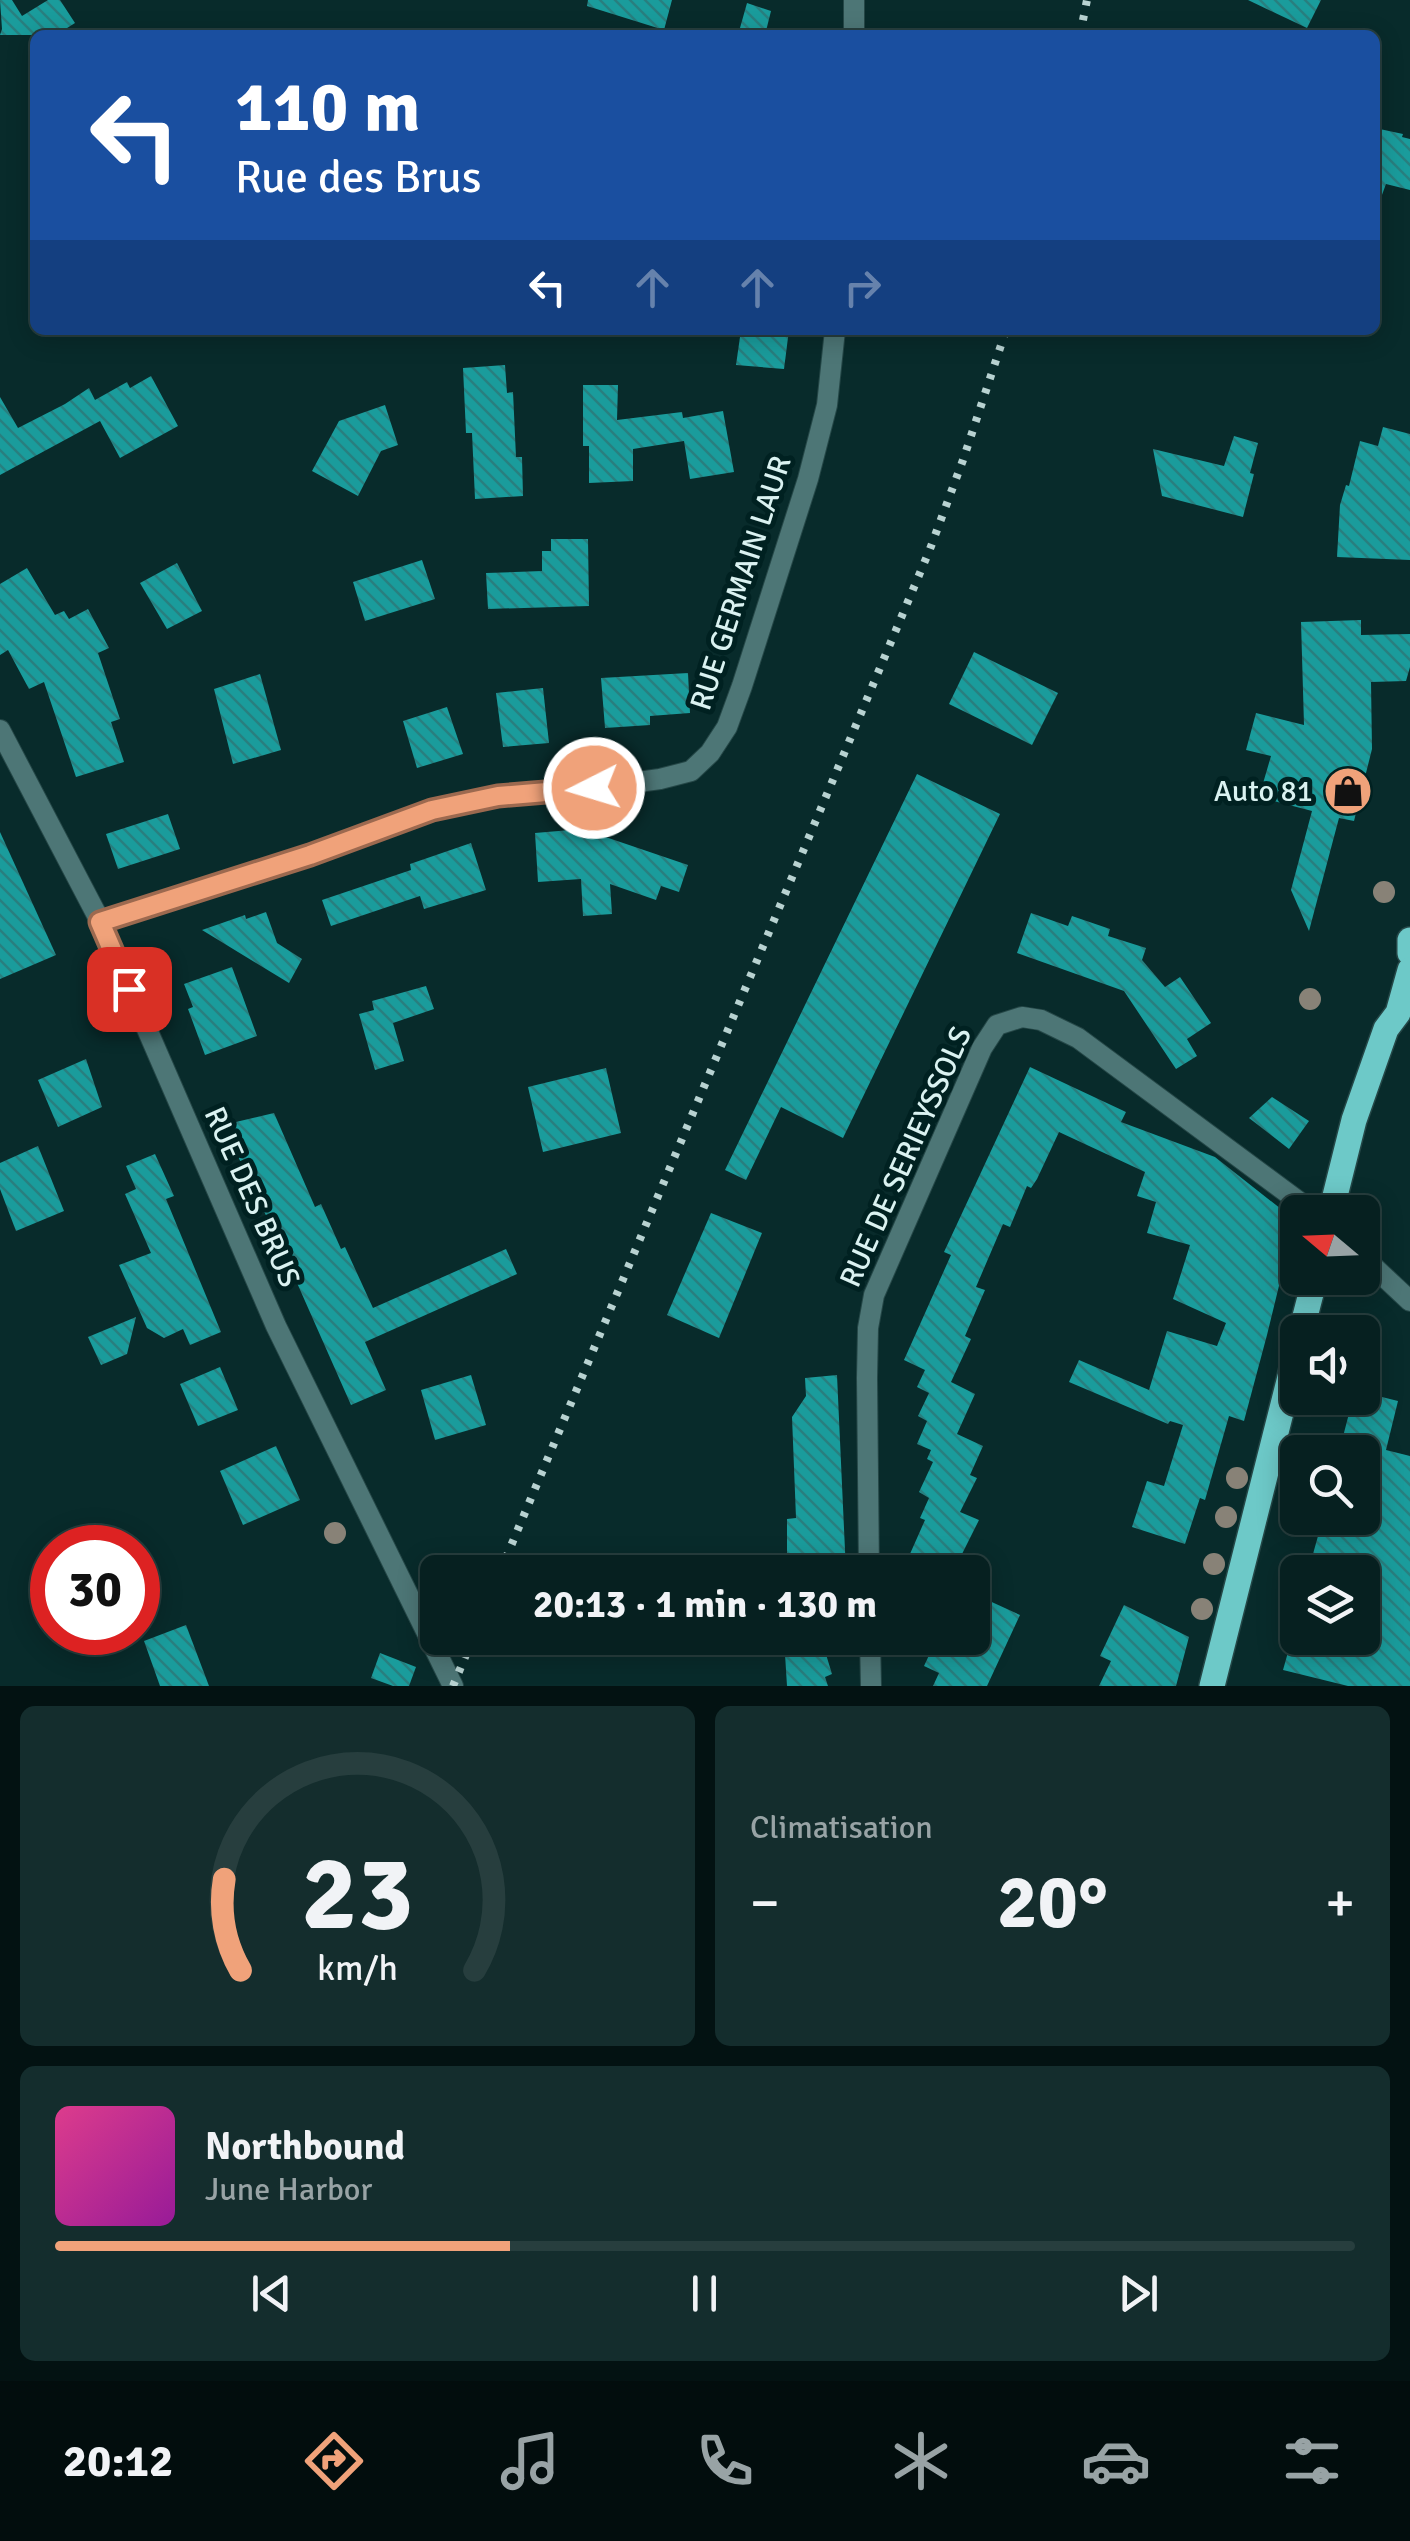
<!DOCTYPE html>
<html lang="fr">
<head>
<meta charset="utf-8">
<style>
  body { margin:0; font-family:Signika,sans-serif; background:#142d2d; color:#f1f3f6; height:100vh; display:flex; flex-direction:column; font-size:38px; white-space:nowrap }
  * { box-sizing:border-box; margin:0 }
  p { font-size:32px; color:#98a3a5 }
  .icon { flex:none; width:55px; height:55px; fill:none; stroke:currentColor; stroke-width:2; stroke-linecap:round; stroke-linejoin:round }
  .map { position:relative; height:1686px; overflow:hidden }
  .sheet { display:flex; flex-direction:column; gap:20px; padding:20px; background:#031212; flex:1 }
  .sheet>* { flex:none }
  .guide { position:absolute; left:30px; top:30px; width:1350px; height:305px; border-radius:15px; box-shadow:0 5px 25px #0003,0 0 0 2px #273e3e; background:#1a4fa0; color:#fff; overflow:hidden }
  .needle { width:65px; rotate:289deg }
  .fabs { position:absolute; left:1280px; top:1195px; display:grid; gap:20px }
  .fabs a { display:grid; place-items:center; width:100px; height:100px; border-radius:15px; background:#062020; box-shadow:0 5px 25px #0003,0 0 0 2px #273e3e; font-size:50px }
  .speed { position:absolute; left:30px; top:1525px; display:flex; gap:20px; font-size:50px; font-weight:700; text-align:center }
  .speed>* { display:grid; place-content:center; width:130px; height:130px; border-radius:50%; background:#062020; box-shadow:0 5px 25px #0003,0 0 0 2px #273e3e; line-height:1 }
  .speed .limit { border:15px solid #d22; background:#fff; color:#111 }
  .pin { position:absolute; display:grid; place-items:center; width:85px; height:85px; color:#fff; margin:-42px; border-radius:20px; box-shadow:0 5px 15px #0006 }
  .me { position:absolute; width:110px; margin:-55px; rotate:265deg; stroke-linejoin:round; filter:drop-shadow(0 0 8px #0008) }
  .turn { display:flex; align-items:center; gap:35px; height:210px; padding:0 40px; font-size:45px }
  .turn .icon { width:130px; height:130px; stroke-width:2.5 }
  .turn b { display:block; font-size:70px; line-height:85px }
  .lanes { display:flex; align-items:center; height:95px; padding:0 40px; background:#0003; justify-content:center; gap:50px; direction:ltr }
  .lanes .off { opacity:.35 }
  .big { font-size:75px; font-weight:700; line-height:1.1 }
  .sheet .tile { flex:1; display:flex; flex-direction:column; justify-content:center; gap:15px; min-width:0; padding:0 35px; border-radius:15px; background:#142d2d }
  .sheet .dial { align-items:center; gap:0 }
  .dial svg { height:260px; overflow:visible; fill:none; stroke:#273e3e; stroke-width:7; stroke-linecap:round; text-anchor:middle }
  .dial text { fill:#f1f3f6; stroke:none }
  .song { display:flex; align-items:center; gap:30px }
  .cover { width:120px; height:120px; border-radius:15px; background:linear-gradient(135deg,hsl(330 70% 55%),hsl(300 70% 35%)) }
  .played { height:10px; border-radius:5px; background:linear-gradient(90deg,#f0a27a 35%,#273e3e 35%) }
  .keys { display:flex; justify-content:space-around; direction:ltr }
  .heat { display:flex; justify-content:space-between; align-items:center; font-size:55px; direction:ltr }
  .sheet .tiles { flex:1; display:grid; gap:20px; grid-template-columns:1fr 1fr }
  .tile:last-child { grid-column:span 2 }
  .trip { position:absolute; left:420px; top:1555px; width:570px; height:100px; border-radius:15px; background:#062020; box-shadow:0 5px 25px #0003,0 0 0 2px #273e3e; font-weight:700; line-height:100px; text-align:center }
  .menu { display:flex; height:160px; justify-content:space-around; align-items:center; background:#020d0d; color:#98a3a5 }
  .menu .icon { width:70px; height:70px }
  .menu .current { color:#f0a27a }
  .menu b { font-size:45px; color:#f1f3f6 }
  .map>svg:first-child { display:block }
  .building { fill:url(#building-back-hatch) }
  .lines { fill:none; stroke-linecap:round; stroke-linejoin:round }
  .minor-casing { stroke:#254747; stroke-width:22 }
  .primary-casing { stroke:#254747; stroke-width:28 }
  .minor { stroke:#4d7676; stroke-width:20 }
  .primary { stroke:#6dc9c8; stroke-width:25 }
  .rail { stroke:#b8d2d1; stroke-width:8; stroke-dasharray:5 10; stroke-linecap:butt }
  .tree { fill:#888277 }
  .route-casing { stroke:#9c694f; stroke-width:25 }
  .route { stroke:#f0a27a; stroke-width:18 }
  .labels { text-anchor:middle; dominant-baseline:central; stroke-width:10; stroke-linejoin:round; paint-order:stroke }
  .street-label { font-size:30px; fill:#daf2f1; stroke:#002121 }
  .poi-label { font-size:30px; fill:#daf2f1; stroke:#002121; text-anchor:end }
</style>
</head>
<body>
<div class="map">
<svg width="1410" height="1686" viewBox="0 0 1410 1686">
  <defs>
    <pattern id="building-back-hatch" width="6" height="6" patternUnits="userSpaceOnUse" patternTransform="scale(2.5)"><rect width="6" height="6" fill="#1a9c9c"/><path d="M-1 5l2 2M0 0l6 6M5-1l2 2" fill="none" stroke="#287f7f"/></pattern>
  </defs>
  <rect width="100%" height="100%" fill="#082b2b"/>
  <!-- building -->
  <g class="building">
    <path d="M 0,0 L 12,0 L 22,16 L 48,0 L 60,0 L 75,23 L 56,35 L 0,35 L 2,29 Z"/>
    <path d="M 588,0 L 672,0 L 664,30 L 587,6 Z"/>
    <path d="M 1248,0 L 1321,0 L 1307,28 Z"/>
    <path d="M 747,3 L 771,11 L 765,35 L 738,35 Z"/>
    <path d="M 1375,128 L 1403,134 L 1402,137 L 1410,139 L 1410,190 L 1386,184 L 1379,203 L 1375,202 Z"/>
    <path d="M 741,330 L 789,330 L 784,369 L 736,365 Z"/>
    <path d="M 505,365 L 507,393 L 513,392 L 516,457 L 522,457 L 523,496 L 475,499 L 472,433 L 466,433 L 463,368 Z"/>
    <path d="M 151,376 L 178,426 L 120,458 L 100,421 L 0,475 L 0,397 L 18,428 L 65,404 L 89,388 L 95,400 L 127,382 L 130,388 Z"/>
    <path d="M 583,385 L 618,385 L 617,420 L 682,412 L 683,418 L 723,411 L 734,472 L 690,479 L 684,441 L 633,449 L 633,481 L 589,483 L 589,446 L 583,446 Z"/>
    <path d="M 385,405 L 398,445 L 381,451 L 358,496 L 312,471 L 339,421 Z"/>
    <path d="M 1383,427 L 1410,434 L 1410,560 L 1337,557 L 1340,505 L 1346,485 L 1349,486 L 1360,441 L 1378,446 Z"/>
    <path d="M 1234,436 L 1258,443 L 1250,473 L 1254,474 L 1243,517 L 1162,496 L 1153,449 L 1224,466 Z"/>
    <path d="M 551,539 L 588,539 L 589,606 L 488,609 L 486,573 L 542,571 L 542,551 L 551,551 Z"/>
    <path d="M 422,560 L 435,599 L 365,621 L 353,582 Z"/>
    <path d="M 177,563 L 202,611 L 167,629 L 140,583 Z"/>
    <path d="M 27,568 L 55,615 L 64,611 L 69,619 L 88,609 L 109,648 L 98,653 L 120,719 L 111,722 L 124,762 L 76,777 L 44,682 L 29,689 L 8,650 L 0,655 L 0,584 Z"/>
    <path d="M 1361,620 L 1361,635 L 1410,634 L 1410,667 L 1406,681 L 1371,682 L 1372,749 L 1354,821 L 1339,818 L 1309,931 L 1291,890 L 1312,811 L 1259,797 L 1271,756 L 1246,750 L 1256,713 L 1304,725 L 1301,622 Z"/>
    <path d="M 974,652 L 1058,693 L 1032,745 L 949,704 Z"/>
    <path d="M 688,673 L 690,713 L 650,716 L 650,725 L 605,728 L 601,678 Z"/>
    <path d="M 260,674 L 281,750 L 233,764 L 214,689 Z"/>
    <path d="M 543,688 L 549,743 L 503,747 L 496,693 Z"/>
    <path d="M 447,707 L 463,754 L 417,768 L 403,721 Z"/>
    <path d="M 917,774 L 1000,814 L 843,1138 L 781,1107 L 746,1180 L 725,1170 Z"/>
    <path d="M 168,814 L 180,849 L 118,869 L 106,834 Z"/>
    <path d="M 582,829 L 688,865 L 679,892 L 661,886 L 656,900 L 610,884 L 612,914 L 583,916 L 581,879 L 538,882 L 535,833 Z"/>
    <path d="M 0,832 L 56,955 L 0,979 Z"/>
    <path d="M 471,843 L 486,890 L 424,909 L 420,896 L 331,926 L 322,900 L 411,870 L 410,864 Z"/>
    <path d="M 266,912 L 277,943 L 302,959 L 289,983 L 202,930 L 245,915 L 246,919 Z"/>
    <path d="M 1031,913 L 1068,926 L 1072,916 L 1110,929 L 1108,936 L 1146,948 L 1142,960 L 1165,987 L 1180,977 L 1211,1023 L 1187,1039 L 1197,1056 L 1176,1069 L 1124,991 L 1017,953 Z"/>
    <path d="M 232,967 L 257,1036 L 205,1055 L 188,1009 L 193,1007 L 184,984 Z"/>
    <path d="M 426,986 L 434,1009 L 393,1023 L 404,1061 L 375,1070 L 359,1014 L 374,1010 L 372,1001 Z"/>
    <path d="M 86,1059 L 102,1107 L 58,1127 L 38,1080 Z"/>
    <path d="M 1030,1067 L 1126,1112 L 1121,1122 L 1215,1157 L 1295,1220 L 1267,1335 L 1244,1421 L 1229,1416 L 1205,1500 L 1200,1498 L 1185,1544 L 1132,1527 L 1147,1481 L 1164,1486 L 1183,1425 L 1170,1421 L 1168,1424 L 1069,1382 L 1079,1360 L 1149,1390 L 1167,1331 L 1217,1346 L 1226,1323 L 1173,1299 L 1190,1245 L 1147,1233 L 1156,1202 L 1137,1196 L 1145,1172 L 1059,1132 L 1037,1179 L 1031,1188 L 1027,1186 L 1010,1227 L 1003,1224 L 976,1287 L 985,1290 L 965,1336 L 971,1339 L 951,1382 L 975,1394 L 957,1434 L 983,1446 L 970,1475 L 977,1478 L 960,1512 L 979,1520 L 953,1572 L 902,1572 L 925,1520 L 920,1518 L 929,1498 L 919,1492 L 933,1462 L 927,1459 L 931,1450 L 917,1444 L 927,1421 L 918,1416 L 929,1393 L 917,1387 L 925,1370 L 904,1360 L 951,1255 L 944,1252 Z"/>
    <path d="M 606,1068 L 621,1133 L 543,1152 L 528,1087 Z"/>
    <path d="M 1272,1097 L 1309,1121 L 1289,1149 L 1249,1118 Z"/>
    <path d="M 274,1113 L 315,1207 L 321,1204 L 341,1249 L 345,1247 L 373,1308 L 506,1249 L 517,1274 L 365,1342 L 386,1390 L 351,1405 L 282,1249 L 223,1125 Z"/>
    <path d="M 38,1146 L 64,1211 L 16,1231 L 0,1189 L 0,1163 Z"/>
    <path d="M 155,1154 L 174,1196 L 166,1199 L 221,1332 L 190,1345 L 183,1329 L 164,1338 L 147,1328 L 119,1265 L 151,1253 L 125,1194 L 136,1189 L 126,1166 Z"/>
    <path d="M 711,1213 L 762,1233 L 719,1338 L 667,1315 Z"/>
    <path d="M 136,1317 L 127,1354 L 101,1365 L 88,1337 Z"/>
    <path d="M 220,1367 L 238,1410 L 198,1426 L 180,1384 Z"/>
    <path d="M 471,1375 L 486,1425 L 435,1440 L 421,1390 Z"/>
    <path d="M 837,1375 L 846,1572 L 800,1572 L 800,1562 L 787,1562 L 787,1519 L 796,1518 L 792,1417 L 806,1396 L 805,1378 Z"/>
    <path d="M 1362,1392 L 1398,1401 L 1386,1450 L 1410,1456 L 1410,1686 L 1348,1686 L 1283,1670 L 1292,1638 L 1362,1638 L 1362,1572 L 1308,1572 L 1323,1518 L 1362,1518 L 1362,1452 L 1339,1452 L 1353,1398 L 1362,1398 Z"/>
    <path d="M 276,1446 L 300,1500 L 243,1525 L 220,1471 Z"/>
    <path d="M 972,1593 L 1020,1615 L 987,1686 L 933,1686 L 939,1673 L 924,1666 L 937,1638 L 972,1638 Z"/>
    <path d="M 1124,1605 L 1189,1637 L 1176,1686 L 1099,1686 L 1111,1661 L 1100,1656 Z"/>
    <path d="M 186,1625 L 209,1686 L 160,1686 L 144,1641 Z"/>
    <path d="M 784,1638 L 821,1638 L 832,1674 L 825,1677 L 828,1686 L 787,1686 Z"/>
    <path d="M 380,1653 L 416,1667 L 409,1686 L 393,1686 L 371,1678 Z"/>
  </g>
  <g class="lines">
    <!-- minor casing -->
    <g class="minor-casing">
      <g id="minor">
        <path d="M 854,0 L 854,35"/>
        <path d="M 0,730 L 100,921 L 276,1326 L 453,1686"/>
        <path d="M 100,921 L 310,855 L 432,810 L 498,796 L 594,788 L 660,779 L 691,771 L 710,753 L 727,727 L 742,686 L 808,479 L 827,405 L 835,330"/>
        <path d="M 1362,1256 L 1410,1301"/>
        <path d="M 869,1572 L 867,1378 L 868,1328 L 874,1295 L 982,1048 L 997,1025 L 1022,1017 L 1041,1020 L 1078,1038 L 1313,1212"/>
        <path d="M 870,1638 L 871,1686"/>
      </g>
    </g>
    <!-- primary casing -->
    <g class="primary-casing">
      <g id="primary">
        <path d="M 1410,940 L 1410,953"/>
        <path d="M 1331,1212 L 1354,1120 L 1386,1029 L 1398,1013 L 1410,970"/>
        <path d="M 1301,1332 L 1315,1278"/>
        <path d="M 1212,1686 L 1298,1345"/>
      </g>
    </g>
    <!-- minor -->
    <use href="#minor" class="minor"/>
    <!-- primary -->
    <use href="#primary" class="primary"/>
    <!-- rail -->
    <g class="rail">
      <path d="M 1080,35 L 1087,0"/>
      <path d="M 500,1572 L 930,549 L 963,460 L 1006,330"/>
      <path d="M 453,1686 L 473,1638"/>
    </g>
  </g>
  <!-- trees -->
  <g class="tree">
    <circle cx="1384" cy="892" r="11"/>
    <circle cx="1310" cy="999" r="11"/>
    <circle cx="1237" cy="1478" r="11"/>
    <circle cx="1226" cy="1517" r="11"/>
    <circle cx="335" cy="1533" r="11"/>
    <circle cx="1214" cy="1564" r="11"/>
    <circle cx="1202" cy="1609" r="11"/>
  </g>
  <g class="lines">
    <!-- route casing -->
    <g class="route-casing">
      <path id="route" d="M 129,989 L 100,922 L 310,855 L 432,810 L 498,796 L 594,788"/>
    </g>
    <!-- route -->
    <use href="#route" class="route"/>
  </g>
  <!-- icons -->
  <defs>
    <g id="shop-disc" transform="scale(2.5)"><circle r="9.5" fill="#f0a27a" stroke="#002121"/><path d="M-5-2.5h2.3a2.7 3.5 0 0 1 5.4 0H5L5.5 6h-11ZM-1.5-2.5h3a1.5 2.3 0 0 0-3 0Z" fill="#111"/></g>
  </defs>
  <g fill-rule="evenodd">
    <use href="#shop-disc" x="1348" y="791"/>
  </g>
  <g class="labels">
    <!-- street labels -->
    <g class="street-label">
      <text transform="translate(741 583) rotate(-72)">RUE GERMAIN LAUR</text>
      <text transform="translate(906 1157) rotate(-66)">RUE DE SERIEYSSOLS</text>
      <text transform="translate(252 1197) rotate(66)">RUE DES BRUS</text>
    </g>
    <!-- poi labels -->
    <g class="poi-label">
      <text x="1313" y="791">Auto 81</text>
    </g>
  </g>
</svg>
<div class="fabs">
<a><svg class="needle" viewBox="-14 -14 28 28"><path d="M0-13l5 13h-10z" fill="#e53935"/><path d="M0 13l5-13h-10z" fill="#98a3a5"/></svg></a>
<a><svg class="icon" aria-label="sound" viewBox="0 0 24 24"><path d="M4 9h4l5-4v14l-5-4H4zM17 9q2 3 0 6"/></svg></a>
<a><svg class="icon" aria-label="search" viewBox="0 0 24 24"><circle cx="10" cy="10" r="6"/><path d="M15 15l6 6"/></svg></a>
<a><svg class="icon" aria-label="layers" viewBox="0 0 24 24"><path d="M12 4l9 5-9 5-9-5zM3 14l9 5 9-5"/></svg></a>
</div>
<div class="speed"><div class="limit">30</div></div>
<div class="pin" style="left:129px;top:989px;background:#d93025"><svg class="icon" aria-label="arrive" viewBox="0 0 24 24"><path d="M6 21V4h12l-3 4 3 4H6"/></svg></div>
<svg class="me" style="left:594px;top:788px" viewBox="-20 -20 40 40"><circle r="17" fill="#f0a27a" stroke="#fff" stroke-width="3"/><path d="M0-11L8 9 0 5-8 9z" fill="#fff"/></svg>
<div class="trip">20:13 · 1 min · 130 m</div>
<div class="guide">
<div class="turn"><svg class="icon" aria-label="left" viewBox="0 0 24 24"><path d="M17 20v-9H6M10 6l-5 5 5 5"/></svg><div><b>110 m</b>Rue des Brus</div></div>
<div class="lanes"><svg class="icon" aria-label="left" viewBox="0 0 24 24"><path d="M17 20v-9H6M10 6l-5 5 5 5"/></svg><svg class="icon off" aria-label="ahead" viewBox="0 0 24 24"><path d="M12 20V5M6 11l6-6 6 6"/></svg><svg class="icon off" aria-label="ahead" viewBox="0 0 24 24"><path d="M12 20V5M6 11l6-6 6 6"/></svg><svg class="icon off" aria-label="right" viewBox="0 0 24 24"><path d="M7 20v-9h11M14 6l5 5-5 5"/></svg></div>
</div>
</div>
<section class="sheet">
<div class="tiles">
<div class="tile dial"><svg viewBox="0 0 100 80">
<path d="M14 69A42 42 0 1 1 86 69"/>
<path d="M14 69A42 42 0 0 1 9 41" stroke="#f0a27a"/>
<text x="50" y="56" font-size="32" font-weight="700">23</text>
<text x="50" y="72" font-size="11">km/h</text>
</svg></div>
<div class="tile"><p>Climatisation</p>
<div class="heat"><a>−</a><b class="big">20°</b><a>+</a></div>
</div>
<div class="tile">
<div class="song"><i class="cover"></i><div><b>Northbound</b><p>June Harbor</p></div></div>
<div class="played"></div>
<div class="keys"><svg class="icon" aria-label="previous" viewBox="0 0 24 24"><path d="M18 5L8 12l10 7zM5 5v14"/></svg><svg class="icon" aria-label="pause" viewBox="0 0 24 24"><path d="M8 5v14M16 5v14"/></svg><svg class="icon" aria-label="next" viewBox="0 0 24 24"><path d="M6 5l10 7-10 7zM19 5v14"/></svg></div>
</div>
</div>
</section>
<nav class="menu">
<b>20:12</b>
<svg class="icon current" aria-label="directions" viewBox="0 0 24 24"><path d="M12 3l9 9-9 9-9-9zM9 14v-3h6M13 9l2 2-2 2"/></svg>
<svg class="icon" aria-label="music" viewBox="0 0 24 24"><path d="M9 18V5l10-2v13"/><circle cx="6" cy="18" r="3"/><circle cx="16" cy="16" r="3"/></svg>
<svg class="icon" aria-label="phone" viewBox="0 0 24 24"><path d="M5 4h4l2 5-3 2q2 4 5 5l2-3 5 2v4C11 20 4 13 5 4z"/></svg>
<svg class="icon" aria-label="climate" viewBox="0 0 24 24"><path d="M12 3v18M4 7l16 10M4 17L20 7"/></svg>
<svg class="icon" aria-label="car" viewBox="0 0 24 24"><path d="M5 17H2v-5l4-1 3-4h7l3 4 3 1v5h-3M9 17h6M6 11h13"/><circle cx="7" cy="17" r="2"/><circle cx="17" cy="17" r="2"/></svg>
<svg class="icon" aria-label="filters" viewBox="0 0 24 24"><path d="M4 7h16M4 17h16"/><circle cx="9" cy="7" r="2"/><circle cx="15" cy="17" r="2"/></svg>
</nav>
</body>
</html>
